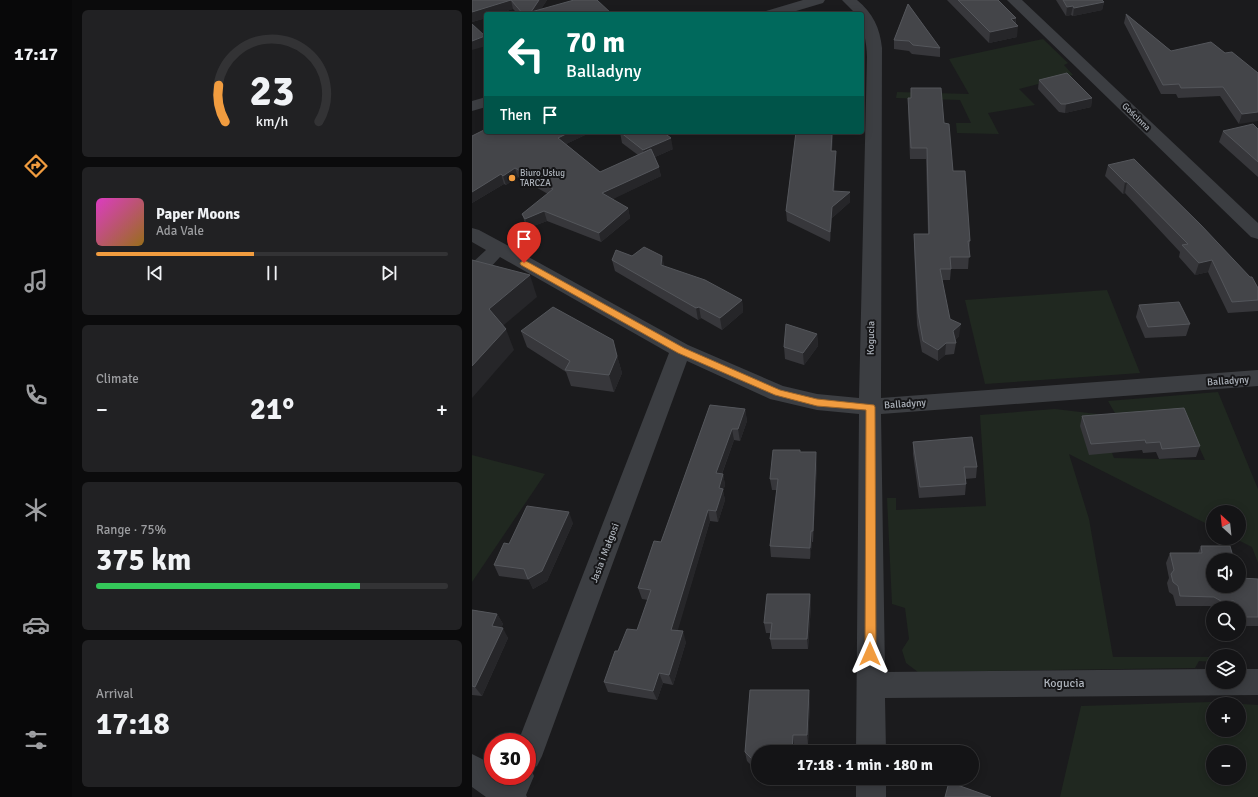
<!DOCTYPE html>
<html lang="en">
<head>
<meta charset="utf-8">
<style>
  body { margin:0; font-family:Signika,sans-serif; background:#212123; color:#f1f3f6; height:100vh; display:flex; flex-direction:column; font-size:15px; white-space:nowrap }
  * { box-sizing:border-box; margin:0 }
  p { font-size:13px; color:#9d9ea1 }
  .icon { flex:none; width:22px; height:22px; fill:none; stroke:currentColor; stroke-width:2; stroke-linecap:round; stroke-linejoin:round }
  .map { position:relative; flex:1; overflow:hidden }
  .side { display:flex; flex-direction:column; gap:10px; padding:10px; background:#0b0b0c; width:400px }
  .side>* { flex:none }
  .top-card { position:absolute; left:12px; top:12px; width:380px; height:122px; border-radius:4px; box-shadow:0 2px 10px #0003,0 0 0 1px #333335; background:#00695c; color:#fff; overflow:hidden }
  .needle { width:26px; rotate:333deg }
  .controls { position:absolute; left:734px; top:505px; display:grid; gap:8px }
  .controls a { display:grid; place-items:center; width:40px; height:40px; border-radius:50%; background:#141416; box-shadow:0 2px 10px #0003,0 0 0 1px #333335; font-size:20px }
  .speed { position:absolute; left:12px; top:733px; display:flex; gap:8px; font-size:20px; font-weight:700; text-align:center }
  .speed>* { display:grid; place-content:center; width:52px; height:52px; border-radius:50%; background:#141416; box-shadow:0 2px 10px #0003,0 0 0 1px #333335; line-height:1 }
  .speed .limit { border:6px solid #d22; background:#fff; color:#111 }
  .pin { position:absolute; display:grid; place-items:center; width:34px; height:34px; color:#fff; margin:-41px -17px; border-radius:50% 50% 50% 0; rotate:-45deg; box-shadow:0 0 4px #0007 }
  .pin .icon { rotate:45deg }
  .me { position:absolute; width:44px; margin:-22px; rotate:0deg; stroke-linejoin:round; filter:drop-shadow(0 0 3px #0008) }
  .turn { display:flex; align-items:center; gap:14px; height:84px; padding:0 16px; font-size:18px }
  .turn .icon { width:52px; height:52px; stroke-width:2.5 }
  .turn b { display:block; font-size:28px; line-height:34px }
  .then { display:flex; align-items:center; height:38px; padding:0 16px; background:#0003; gap:8px; font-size:15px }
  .big { font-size:30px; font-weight:700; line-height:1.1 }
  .side .card { flex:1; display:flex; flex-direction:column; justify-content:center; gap:6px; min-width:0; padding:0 14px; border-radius:6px; background:#212123 }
  .side .dial { align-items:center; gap:0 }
  .dial svg { height:104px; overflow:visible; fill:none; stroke:#333335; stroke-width:7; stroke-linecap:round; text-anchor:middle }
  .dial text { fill:#f1f3f6; stroke:none }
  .song { display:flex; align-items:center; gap:12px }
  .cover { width:48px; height:48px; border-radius:6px; background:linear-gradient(135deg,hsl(310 70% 55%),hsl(40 70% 35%)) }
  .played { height:4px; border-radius:2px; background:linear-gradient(90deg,#f19c3f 45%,#333335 45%) }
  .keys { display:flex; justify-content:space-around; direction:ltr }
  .heat { display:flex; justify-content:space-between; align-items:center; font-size:22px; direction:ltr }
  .charge { height:6px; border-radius:3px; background:linear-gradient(90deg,#34c759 75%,#333335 0) }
  .trip { position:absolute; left:279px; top:745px; width:228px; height:40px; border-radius:20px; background:#141416; box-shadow:0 2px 10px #0003,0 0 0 1px #333335; font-weight:700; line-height:40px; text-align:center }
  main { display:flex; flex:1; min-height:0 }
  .menu { display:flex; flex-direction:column; width:72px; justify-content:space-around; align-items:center; background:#080809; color:#9d9ea1 }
  .menu .icon { width:28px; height:28px }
  .menu .selected { color:#f19c3f }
  .menu b { font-size:18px; color:#f1f3f6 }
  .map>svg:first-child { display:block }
  .green { fill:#202820; fill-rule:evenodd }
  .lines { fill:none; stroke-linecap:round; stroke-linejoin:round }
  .minor { fill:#3c3e42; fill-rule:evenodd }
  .wall { fill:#37373b }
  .shaded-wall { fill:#262629 }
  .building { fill:#444549; stroke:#54565b }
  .route { fill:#f19c3f; stroke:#9d6529 }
  .poi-dot { fill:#f19c3f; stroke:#161618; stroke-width:1.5 }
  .labels { text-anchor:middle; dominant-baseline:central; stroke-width:4; stroke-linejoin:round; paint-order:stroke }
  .far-street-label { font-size:9px; fill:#aeb4bc; stroke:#161618 }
  .far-poi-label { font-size:9px; fill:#aeb4bc; stroke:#161618; text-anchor:start }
  .street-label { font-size:10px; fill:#aeb4bc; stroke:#161618 }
  .near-street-label { font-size:12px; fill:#aeb4bc; stroke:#161618 }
</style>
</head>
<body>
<main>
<nav class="menu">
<b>17:17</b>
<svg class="icon selected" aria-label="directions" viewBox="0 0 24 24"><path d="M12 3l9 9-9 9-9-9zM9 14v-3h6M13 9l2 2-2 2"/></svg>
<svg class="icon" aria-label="music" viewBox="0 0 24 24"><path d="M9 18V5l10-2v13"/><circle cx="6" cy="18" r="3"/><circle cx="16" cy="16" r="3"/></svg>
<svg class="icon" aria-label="phone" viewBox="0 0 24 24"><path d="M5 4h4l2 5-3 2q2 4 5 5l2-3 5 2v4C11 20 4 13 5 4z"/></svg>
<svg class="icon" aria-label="climate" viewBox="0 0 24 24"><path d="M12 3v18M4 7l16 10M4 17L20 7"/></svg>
<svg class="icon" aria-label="car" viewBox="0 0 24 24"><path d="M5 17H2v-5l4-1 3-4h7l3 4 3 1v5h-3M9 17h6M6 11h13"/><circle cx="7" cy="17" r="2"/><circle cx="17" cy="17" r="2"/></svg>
<svg class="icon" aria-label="filters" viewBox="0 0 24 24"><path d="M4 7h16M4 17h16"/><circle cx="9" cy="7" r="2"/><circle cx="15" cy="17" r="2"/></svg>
</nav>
<section class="side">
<div class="card dial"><svg viewBox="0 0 100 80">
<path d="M14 69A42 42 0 1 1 86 69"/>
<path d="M14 69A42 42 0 0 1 9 41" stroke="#f19c3f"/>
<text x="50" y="56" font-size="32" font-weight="700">23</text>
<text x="50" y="72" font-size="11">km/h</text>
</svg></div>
<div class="card">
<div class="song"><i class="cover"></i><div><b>Paper Moons</b><p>Ada Vale</p></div></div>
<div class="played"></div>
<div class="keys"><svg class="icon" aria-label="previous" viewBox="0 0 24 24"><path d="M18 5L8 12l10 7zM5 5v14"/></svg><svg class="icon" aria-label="pause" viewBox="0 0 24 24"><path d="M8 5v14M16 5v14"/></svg><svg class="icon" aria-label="next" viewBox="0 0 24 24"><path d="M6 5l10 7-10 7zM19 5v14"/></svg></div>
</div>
<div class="card"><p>Climate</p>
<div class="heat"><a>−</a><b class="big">21°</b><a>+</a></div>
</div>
<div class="card"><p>Range · 75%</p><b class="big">375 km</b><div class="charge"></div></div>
<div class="card"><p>Arrival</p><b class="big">17:18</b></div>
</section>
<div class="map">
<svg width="786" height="797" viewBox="0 0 786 797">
  <rect width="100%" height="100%" fill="#1b1b1d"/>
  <!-- green -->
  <g class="green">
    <path d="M 571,39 L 596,63 L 592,65 L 601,75 L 547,89 L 563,105 L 516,113 L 527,134 L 485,133 L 484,123 L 499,123 L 488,100 L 424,98 L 425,92 L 497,94 L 477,59 Z"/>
    <path d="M 635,290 L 668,373 L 513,384 L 493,300 Z"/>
    <path d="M 746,392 L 786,489 L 786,563 L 780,547 L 762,538 L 767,538 L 767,512 L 741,512 L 741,527 L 597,454 L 617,519 L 641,657 L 741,657 L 741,662 L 727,661 L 723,668 L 446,672 L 434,663 L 430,650 L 437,639 L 433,608 L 420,604 L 415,498 L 424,498 L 424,510 L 514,506 L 508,415 L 583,409 L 625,414 L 642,458 L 733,460 L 711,412 L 647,420 L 636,401 Z"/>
    <path d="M 0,455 L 73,474 L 0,582 Z"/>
    <path d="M 739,702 L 786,705 L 786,797 L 588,797 L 609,706 ZM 741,704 L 767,704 L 767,730 L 741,730 ZM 741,752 L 767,752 L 767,778 L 741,778 Z"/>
  </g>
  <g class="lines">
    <!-- minor -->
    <g class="minor">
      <path d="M 331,0 L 353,0 L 351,3 L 314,14 L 292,14 L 294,11 Z"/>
      <path d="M 370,0 L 385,0 C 401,13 408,28 410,48 L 409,398 L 786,370 L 786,386 L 409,414 L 413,672 L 741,669 L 741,682 L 767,682 L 767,669 L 786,669 L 786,695 L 413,698 L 414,752 L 384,752 L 387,414 L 345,410 L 298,399 L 215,361 L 70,756 L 65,766 L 59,769 L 62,776 L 54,795 L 55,797 L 14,797 L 0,787 L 0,754 L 10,759 L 21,766 L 21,776 L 55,776 L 55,742 L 46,742 L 197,353 L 28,257 L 7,280 L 0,281 L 0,263 L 14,250 L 0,242 L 0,228 L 7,230 L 33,244 L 216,345 L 311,386 L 345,394 L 387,398 L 395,57 C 395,42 390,28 390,14 L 384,14 Z"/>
      <path d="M 535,0 L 550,0 L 786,223 L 786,239 L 779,237 Z"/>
      <path d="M 14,97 L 14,107 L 0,111 L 0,101 Z"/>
      <rect x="384" y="778" width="30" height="19"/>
    </g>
  </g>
  <!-- wall -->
  <g class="wall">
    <path d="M 0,0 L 75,0 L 69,9 L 140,14 L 46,14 L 41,9 L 25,14 L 14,14 L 14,18 L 0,22 Z"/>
    <path d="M 475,0 L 526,0 L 544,18 L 544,24 L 545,37 L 517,43 Z"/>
    <path d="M 584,0 L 630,0 L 632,2 L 630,10 L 601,16 L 599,15 L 594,16 Z"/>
    <path d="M 436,4 L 468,48 L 468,57 L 440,54 L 437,51 L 422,49 L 422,40 Z"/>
    <path d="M 654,14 L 699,51 L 753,53 L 786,73 L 767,124 L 748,96 L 706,98 L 704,94 L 689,94 L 652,23 Z"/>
    <path d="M 567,80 L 620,98 L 619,107 L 593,113 L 587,112 L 566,89 Z"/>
    <path d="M 439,88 L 472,123 L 481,171 L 498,241 L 496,269 L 479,269 L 478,280 L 470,280 L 478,319 L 487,336 L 483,340 L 484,343 L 482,354 L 473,355 L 466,361 L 450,352 L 445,325 L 442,245 L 442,234 L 456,234 L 454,159 L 438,159 L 436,109 L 436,98 L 439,98 Z"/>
    <path d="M 786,129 L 786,177 L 747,142 L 751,131 Z"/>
    <path d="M 14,132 L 112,132 L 113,135 L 94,144 L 128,172 L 166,155 L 150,143 L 148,132 L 201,149 L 183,157 L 189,176 L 140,199 L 156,208 L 158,218 L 129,242 L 75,221 L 56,228 L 53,223 L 50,214 L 76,194 L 46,177 L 34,185 L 32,184 L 0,203 L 0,136 Z"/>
    <path d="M 324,132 L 361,132 L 360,151 L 364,161 L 362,191 L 378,202 L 360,218 L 358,242 L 315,221 L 314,211 Z"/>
    <path d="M 636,165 L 786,288 L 786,311 L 756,313 L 736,272 L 723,275 L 707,257 L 708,252 L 653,193 L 651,194 L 633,176 Z"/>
    <path d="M 140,260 L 193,267 L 270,300 L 271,312 L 250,330 L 229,318 L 226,320 L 143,271 Z"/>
    <path d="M 667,305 L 718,324 L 714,336 L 673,338 L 664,317 Z"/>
    <path d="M 49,331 L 145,356 L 150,373 L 142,392 L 99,386 L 94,372 L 55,347 Z"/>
    <path d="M 345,334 L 346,346 L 332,365 L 313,359 L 312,347 Z"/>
    <path d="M 238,405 L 273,409 L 275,421 L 268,441 L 262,440 L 250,474 L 251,474 L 253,485 L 251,491 L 253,500 L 246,522 L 238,521 L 205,631 L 214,642 L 201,685 L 191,683 L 185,700 L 136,692 L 132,682 L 146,651 L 165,630 L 176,600 L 170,599 L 166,588 L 189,542 Z"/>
    <path d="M 610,416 L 728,446 L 724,457 L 687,459 L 684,452 L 671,453 L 670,450 L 617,455 L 608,426 Z"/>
    <path d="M 441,442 L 505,467 L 504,478 L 493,479 L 494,484 L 493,495 L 447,498 L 441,454 Z"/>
    <path d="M 329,452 L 345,464 L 341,542 L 340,542 L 338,559 L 299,557 L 298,546 L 305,490 L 300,490 L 298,479 Z"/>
    <path d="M 101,523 L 75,581 L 61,589 L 57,580 L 27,576 L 22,565 L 37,544 Z"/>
    <path d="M 729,546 L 768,578 L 786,579 L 786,626 L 767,626 L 767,608 L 741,608 L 738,606 L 704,606 L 701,595 L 697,592 L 695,583 L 697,578 L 694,563 L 698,553 L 726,553 Z"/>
    <path d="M 338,594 L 339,605 L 336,649 L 300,649 L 298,639 L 299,633 L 294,633 L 292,623 Z"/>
    <path d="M 0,610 L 25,614 L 31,624 L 29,628 L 36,638 L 10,696 L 0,695 Z"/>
    <path d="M 338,700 L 336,744 L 322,744 L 286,752 L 286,772 L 275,761 L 273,752 Z"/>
  </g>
  <!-- shaded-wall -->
  <g class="shaded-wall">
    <path d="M 39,0 L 41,9 L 25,14 L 14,14 L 14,18 L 0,22 L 0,12 Z"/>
    <path d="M 67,0 L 75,0 L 66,14 L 59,12 Z"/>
    <path d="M 632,2 L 630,10 L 601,16 L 602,8 Z"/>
    <path d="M 601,6 L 599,15 L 594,16 L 595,7 Z"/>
    <path d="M 544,18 L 543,27 L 546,26 L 545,37 L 517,43 L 518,32 L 539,19 Z"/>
    <path d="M 13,36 L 14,40 L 14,46 L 0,50 L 0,41 Z"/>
    <path d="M 620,98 L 619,107 L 593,113 L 594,104 Z"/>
    <path d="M 786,112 L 786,121 L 767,124 L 770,114 Z"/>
    <path d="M 98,132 L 112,132 L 113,135 L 88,147 L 86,138 Z"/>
    <path d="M 360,132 L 361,132 L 359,161 L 359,151 Z"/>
    <path d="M 199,138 L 201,149 L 174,161 L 171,150 Z"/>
    <path d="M 364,151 L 364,161 L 362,201 L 361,191 Z"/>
    <path d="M 187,167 L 189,176 L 133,203 L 130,193 Z"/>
    <path d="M 43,168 L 46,177 L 34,185 L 31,176 Z"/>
    <path d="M 29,174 L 32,184 L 0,203 L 0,192 Z"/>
    <path d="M 653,182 L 655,182 L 653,193 L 651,194 Z"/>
    <path d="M 378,192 L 378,202 L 360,218 L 358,242 L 358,232 L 360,207 Z"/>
    <path d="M 156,208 L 158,218 L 129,242 L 127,233 Z"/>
    <path d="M 72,211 L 75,221 L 56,228 L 53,219 Z"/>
    <path d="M 190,256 L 193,268 L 189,265 Z"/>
    <path d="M 740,260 L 736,272 L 723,275 L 727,263 Z"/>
    <path d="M 58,275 L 65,297 L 26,330 L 17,309 Z"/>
    <path d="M 270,300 L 271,312 L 250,330 L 248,318 Z"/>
    <path d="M 227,307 L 229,318 L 226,320 L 224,308 Z"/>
    <path d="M 489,324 L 487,336 L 480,343 L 481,331 Z"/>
    <path d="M 34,329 L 42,350 L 0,398 L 0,366 Z"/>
    <path d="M 345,334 L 346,346 L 332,365 L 331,353 Z"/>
    <path d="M 474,343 L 473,355 L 466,361 L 466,350 Z"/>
    <path d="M 145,356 L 150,373 L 142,392 L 137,375 Z"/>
    <path d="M 273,409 L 275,421 L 268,441 L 266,429 Z"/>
    <path d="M 260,429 L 262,440 L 246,484 L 244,473 Z"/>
    <path d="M 344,452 L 345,464 L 341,542 L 341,531 Z"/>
    <path d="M 251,474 L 253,485 L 251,491 L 253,500 L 246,522 L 244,511 L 247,488 Z"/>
    <path d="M 236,510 L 238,521 L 203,640 L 199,630 Z"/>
    <path d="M 97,512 L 101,523 L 75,581 L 61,589 L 56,579 Z"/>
    <path d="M 339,531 L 340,542 L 338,559 L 338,548 Z"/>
    <path d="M 338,594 L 339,605 L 336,649 L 335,639 Z"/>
    <path d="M 25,614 L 31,624 L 26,636 L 20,626 Z"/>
    <path d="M 31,628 L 36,638 L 10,696 L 3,687 Z"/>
    <path d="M 211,631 L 214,642 L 201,685 L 197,675 Z"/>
    <path d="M 187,673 L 191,683 L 185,700 L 181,691 Z"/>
    <path d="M 337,690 L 338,700 L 336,744 L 335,735 Z"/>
    <path d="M 321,735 L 322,744 L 322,752 L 320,752 Z"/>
  </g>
  <!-- building -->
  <g class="building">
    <path d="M 0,0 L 67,0 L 59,12 L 102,0 L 125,0 L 140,14 L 51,14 L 39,0 L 0,12 Z"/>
    <path d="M 486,0 L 526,0 L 544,18 L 539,19 L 546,26 L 518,32 Z"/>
    <path d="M 591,0 L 630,0 L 632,2 L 602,8 L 601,6 L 595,7 Z"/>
    <path d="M 436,4 L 468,48 L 441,45 L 437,41 L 422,40 Z"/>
    <path d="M 654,14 L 699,51 L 739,42 L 753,53 L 760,52 L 786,73 L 786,112 L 770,114 L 751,87 L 709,88 L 707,84 L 691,85 Z"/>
    <path d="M 0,24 L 13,36 L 0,41 Z"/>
    <path d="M 595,73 L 620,98 L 594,104 L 589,104 L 567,80 Z"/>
    <path d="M 439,88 L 469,88 L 472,123 L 477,124 L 481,171 L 493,171 L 498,241 L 496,241 L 498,257 L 478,257 L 479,269 L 468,269 L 478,319 L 489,324 L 481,331 L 484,343 L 474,343 L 466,350 L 451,341 L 446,313 L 442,234 L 457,234 L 455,148 L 439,148 L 436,98 L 439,98 Z"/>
    <path d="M 781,124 L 786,129 L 786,162 L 751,131 Z"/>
    <path d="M 14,129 L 14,132 L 98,132 L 86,138 L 128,172 L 179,149 L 187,167 L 130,193 L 156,208 L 127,233 L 72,211 L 53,219 L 50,214 L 81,189 L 43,168 L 31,176 L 29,174 L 0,192 L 0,136 Z"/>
    <path d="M 148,132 L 191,132 L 199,138 L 171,150 Z"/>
    <path d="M 324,132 L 360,132 L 359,151 L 364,151 L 361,191 L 378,192 L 360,207 L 358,232 L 314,211 Z"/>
    <path d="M 662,159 L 729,225 L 778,277 L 780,277 L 786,288 L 786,300 L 760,302 L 740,260 L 727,263 L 710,245 L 716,244 L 655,182 L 653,182 L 636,165 Z"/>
    <path d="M 172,247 L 190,256 L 189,265 L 233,280 L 270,300 L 248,318 L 227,307 L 224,308 L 140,260 L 144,250 L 160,256 Z"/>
    <path d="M 0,260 L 58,275 L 17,309 L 34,329 L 0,366 Z"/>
    <path d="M 707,302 L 718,324 L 676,327 L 667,305 Z"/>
    <path d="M 81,307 L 141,340 L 145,356 L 137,375 L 93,370 L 98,361 L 49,331 Z"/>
    <path d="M 314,324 L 345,334 L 331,353 L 312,347 Z"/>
    <path d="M 238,405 L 273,409 L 266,429 L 260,429 L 244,473 L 251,474 L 247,488 L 251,489 L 244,511 L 236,510 L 199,630 L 211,631 L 197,675 L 187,673 L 181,691 L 132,682 L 143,651 L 146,651 L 155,629 L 165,630 L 179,590 L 166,588 L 182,541 L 189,542 Z"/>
    <path d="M 712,408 L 728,446 L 690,449 L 688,442 L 674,443 L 673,440 L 619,444 L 610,416 Z"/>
    <path d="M 500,437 L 505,467 L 492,467 L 494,484 L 448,487 L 441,442 Z"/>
    <path d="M 301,450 L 328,450 L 328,452 L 344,452 L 341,531 L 339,531 L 338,548 L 298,546 L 306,479 L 298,479 Z"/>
    <path d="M 55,506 L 97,512 L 70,571 L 56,579 L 52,569 L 22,565 L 32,543 L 37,544 Z"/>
    <path d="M 729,546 L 758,546 L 762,560 L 741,560 L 741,586 L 767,586 L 767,575 L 768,578 L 786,579 L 786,617 L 767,617 L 767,608 L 764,608 L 762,601 L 749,601 L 742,597 L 708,596 L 706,586 L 701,582 L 699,574 L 702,570 L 698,553 L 730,553 Z"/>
    <path d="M 295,594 L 338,594 L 335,639 L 298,639 L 300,623 L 292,623 Z"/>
    <path d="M 0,610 L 25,614 L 20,626 L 31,628 L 3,687 L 0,686 Z"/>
    <path d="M 278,690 L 337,690 L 335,735 L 321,735 L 320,752 L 286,752 L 286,765 L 273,752 Z"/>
    <path d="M 477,782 L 519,797 L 473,797 Z"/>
  </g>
  <!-- route -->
  <path class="route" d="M 52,260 L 212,348 L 308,390 L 345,399 L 402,405 L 403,407 L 404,654 L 402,658 L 398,659 L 394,658 L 393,654 L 394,410 L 345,406 L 303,395 L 206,353 L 49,265 L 48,263 Z"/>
  <!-- markers -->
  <circle class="poi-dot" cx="40" cy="178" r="4"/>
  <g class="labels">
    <!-- far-street labels -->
    <g class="far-street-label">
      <text transform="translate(664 117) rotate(44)">Gościnna</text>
    </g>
    <!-- far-poi labels -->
    <g class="far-poi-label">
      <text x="48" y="173">Biuro Usług<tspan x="48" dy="10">TARCZA</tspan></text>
    </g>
    <!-- street labels -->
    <g class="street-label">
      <text transform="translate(399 338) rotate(-89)">Kogucia</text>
      <text transform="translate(756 381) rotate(-4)">Balladyny</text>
      <text transform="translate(433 404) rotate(-4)">Balladyny</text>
      <text transform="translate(133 553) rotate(-69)">Jasia i Małgosi</text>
    </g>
    <!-- near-street labels -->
    <g class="near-street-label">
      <text x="592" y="683">Kogucia</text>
    </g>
  </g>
</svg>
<div class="controls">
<a><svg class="needle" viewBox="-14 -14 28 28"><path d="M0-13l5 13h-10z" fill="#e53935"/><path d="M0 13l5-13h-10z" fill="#9d9ea1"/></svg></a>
<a><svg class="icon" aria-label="sound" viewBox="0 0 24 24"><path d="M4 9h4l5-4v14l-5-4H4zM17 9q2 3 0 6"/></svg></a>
<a><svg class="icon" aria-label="search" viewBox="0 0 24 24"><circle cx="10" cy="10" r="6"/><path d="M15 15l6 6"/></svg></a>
<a><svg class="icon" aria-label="layers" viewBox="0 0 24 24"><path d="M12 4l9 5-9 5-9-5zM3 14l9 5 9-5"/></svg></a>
<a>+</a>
<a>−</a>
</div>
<div class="speed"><div class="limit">30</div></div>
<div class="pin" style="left:52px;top:263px;background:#d93025"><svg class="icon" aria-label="arrive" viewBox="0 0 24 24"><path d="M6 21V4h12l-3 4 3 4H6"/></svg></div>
<svg class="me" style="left:398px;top:654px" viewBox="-20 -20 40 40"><path d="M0-17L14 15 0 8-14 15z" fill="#f19c3f" stroke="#fff" stroke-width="4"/></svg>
<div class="trip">17:18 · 1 min · 180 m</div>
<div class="top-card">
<div class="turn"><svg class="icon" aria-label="left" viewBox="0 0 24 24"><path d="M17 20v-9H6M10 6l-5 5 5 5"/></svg><div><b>70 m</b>Balladyny</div></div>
<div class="then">Then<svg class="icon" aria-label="arrive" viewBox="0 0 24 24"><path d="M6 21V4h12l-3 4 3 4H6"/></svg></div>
</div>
</div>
</main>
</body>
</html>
